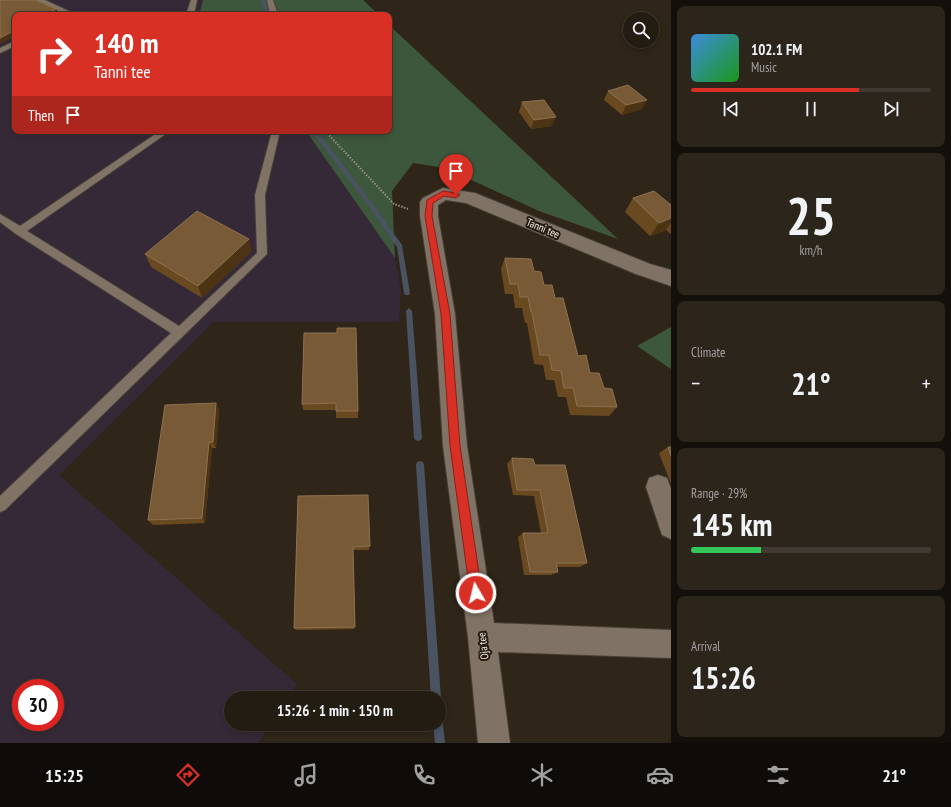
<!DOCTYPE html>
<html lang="en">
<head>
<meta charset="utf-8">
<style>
  body { margin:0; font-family:"PT Sans Narrow",sans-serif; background:#2b251c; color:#f1f3f6; height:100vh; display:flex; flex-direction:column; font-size:15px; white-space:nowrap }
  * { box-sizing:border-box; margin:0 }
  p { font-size:13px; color:#a3a1a0 }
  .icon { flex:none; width:22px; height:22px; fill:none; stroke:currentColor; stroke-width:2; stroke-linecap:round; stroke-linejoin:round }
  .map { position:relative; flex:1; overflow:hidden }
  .panel { display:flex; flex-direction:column; gap:6px; padding:6px; background:#130f0a; width:280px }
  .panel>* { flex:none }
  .top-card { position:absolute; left:12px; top:12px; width:380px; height:122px; border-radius:8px; box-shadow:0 2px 6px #0003,0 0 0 1px #403a33; background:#d93025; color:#fff; overflow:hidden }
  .fabs { position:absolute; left:623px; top:12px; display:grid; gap:8px }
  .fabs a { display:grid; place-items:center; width:36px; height:36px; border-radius:50%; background:#231c13; box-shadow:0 2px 6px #0003,0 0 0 1px #403a33; font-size:20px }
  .speed { position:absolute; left:12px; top:679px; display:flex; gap:8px; font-size:20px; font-weight:700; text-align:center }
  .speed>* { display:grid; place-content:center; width:52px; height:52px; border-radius:50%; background:#231c13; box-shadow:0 2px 6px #0003,0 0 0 1px #403a33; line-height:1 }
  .speed .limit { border:6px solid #d22; background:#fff; color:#111 }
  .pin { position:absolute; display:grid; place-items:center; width:34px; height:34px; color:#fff; margin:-41px -17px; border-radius:50% 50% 50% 0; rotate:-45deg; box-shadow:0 0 4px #0007 }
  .pin .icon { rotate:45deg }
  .me { position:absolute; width:44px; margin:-22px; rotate:352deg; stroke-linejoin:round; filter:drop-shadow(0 0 3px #0008) }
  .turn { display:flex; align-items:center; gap:14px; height:84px; padding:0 16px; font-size:18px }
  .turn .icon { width:52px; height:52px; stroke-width:2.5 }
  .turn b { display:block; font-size:28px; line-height:34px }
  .then { display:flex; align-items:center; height:38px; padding:0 16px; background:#0003; gap:8px; font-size:15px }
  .big { font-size:30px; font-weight:600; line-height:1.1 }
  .panel .widget { flex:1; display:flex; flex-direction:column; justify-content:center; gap:6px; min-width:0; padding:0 14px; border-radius:8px; background:#2b251c }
  .panel .dial { align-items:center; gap:0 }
  .dial b { font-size:52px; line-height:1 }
  .song { display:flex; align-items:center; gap:12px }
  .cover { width:48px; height:48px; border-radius:6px; background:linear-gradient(135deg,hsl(210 70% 55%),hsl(120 70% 35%)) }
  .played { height:4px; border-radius:2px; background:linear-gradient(90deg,#d93025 70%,#403a33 70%) }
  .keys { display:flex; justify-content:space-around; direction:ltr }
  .heat { display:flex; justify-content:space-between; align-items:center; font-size:22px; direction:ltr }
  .charge { height:6px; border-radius:3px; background:linear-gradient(90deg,#34c759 29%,#403a33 0) }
  .trip { position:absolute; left:224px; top:691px; width:222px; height:40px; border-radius:20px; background:#231c13; box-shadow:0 2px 6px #0003,0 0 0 1px #403a33; font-weight:600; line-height:40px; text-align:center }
  .tabs { display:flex; height:64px; justify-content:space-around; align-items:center; background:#0e0b08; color:#a3a1a0 }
  .tabs .icon { width:28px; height:28px }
  .tabs .selected { color:#d93025 }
  .tabs b { font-size:18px; color:#f1f3f6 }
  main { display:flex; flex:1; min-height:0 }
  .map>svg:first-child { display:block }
  .industrial { fill:#362937; fill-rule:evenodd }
  .green { fill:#3d573c }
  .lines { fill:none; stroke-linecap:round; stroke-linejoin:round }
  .stream { fill:#4a5362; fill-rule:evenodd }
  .service-casing { stroke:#484036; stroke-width:2 }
  .minor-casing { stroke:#484036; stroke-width:2 }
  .path { stroke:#968d84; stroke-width:2; stroke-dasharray:1.5 1.5; stroke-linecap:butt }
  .service { fill:#807366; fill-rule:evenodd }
  .minor { fill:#807366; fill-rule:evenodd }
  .wall { fill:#694920 }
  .shaded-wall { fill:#4b3314 }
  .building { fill:#785b36; stroke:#8c7252 }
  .route { fill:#d93025; stroke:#8d1f18 }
  .labels { text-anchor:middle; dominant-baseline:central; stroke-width:4; stroke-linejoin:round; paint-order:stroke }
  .street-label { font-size:11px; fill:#f6efe8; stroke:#251b10 }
</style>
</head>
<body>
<main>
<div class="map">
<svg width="671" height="743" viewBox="0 0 671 743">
  <rect width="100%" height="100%" fill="#2f2519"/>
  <!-- industrial -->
  <path class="industrial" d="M 0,0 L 203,0 L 199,15 L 15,15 L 15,131 L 306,131 L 395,258 L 401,291 L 399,322 L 213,322 L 59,475 L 297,684 L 288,698 L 231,698 L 231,724 L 271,724 L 258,743 L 0,743 ZM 21,688 L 55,688 L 55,722 L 21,722 Z"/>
  <!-- green -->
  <g class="green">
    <path d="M 203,0 L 363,0 L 379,15 L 199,15 Z"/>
    <path d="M 389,25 L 618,239 L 539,211 L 445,168 L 413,163 L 392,191 L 395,258 L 306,131 L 389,131 Z"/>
    <path d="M 671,327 L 671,369 L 637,346 Z"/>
  </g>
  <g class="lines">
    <!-- stream -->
    <g class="stream">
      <path d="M 261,0 L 265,0 L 269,15 L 265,15 Z"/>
      <path d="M 311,131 L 317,131 L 370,200 L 402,245 L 410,293 L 409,295 L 405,295 L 404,293 L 397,247 L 366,202 Z"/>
      <path d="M 409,308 L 412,311 L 422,438 L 421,440 L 418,441 L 415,440 L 414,438 L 406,311 Z"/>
      <path d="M 420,461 L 423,462 L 424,465 L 441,698 L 439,702 L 439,698 L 431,698 L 416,465 L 417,462 Z"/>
      <path d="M 439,719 L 441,721 L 443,724 L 445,743 L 435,743 L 433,724 L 439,724 Z"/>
    </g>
    <!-- service casing -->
    <g class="service-casing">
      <g id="service">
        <path d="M 36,0 L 45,0 L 77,15 L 67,15 Z"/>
        <path d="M 191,0 L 197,0 L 194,15 L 186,15 Z"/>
        <path d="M 267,0 L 273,0 L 278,15 L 270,15 Z"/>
        <path d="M 15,41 L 15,46 L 0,53 L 0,48 Z"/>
        <path d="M 160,131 L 170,131 L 27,231 L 179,326 L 257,253 L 255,195 L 271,135 L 268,131 L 277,131 L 279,135 L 265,195 L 267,254 L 5,510 L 0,512 L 0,496 L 171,333 L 16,234 L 0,222 L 0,214 L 20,226 Z"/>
      </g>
    </g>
    <!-- minor casing -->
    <g class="minor-casing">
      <g id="minor">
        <path d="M 443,188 L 475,193 L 650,264 L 671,270 L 671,286 L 636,274 L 466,203 L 446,200 L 438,205 L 438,216 L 455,314 L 467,446 L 494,623 L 671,630 L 671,658 L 498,652 L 510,743 L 478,743 L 468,637 L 443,446 L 435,314 L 420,216 L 420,202 L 423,198 Z"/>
        <path d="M 658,475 L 667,478 L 671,489 L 671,539 L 662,535 L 646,487 L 649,478 Z"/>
      </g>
    </g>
    <!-- path -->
    <path class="path" d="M 325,131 L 394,204 L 408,209"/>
    <!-- service -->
    <use href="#service" class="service"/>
    <!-- minor -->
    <use href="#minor" class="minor"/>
  </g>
  <!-- wall -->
  <g class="wall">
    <path d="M 608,91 L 642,109 L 622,115 L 604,100 Z"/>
    <path d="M 522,102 L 552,126 L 531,129 L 519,112 Z"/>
    <path d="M 633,198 L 671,205 L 671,234 L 666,230 L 650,236 L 625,212 Z"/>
    <path d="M 252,251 L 202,298 L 151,267 L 145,254 Z"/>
    <path d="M 505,258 L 534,271 L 544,285 L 555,298 L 578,356 L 590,373 L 604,388 L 617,407 L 609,416 L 570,415 L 566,397 L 558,397 L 554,380 L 546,380 L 543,365 L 534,364 L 527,323 L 525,323 L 522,308 L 515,308 L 513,294 L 505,294 L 501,269 Z"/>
    <path d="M 304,333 L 358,411 L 358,418 L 336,418 L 336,410 L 303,410 L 302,404 Z"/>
    <path d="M 216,403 L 219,410 L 216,448 L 212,448 L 205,523 L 153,525 L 148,520 Z"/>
    <path d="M 668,447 L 671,447 L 671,484 L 659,453 Z"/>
    <path d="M 512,458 L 535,465 L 587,563 L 580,567 L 557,567 L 558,572 L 551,575 L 524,575 L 518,537 L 523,533 L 541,533 L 534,496 L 513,495 L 507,464 Z"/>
    <path d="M 298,496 L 370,546 L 369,550 L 353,550 L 355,627 L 354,629 L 296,630 L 294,628 Z"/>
  </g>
  <!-- shaded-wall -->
  <g class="shaded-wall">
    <path d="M 56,9 L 58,14 L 56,15 L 45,15 Z"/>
    <path d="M 15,30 L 15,36 L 0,44 L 0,38 Z"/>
    <path d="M 647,100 L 642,109 L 622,115 L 626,105 Z"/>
    <path d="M 556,117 L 552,126 L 531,129 L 534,120 Z"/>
    <path d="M 671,218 L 671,223 L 666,230 L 650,236 L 659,223 Z"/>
    <path d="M 249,239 L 252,251 L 202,298 L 198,286 Z"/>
    <path d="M 216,403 L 219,410 L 216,448 L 213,442 Z"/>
    <path d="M 209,442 L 212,448 L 205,523 L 202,518 Z"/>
  </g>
  <!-- building -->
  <g class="building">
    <path d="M 0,0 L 36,0 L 56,9 L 45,15 L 15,15 L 15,30 L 0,38 Z"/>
    <path d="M 628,85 L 647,100 L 626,105 L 608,91 Z"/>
    <path d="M 544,100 L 556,117 L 534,120 L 522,102 Z"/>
    <path d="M 654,191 L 671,205 L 671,218 L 659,223 L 633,198 Z"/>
    <path d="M 197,211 L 249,239 L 198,286 L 145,254 Z"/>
    <path d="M 505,258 L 531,259 L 534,271 L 541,272 L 544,285 L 552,285 L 555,298 L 563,298 L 578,356 L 586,355 L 590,373 L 599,373 L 604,388 L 612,389 L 617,407 L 577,406 L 573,388 L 564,388 L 561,371 L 552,370 L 549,355 L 540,355 L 532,312 L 531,312 L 528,297 L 520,297 L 518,284 L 510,284 Z"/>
    <path d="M 337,328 L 356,328 L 358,411 L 336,411 L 336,403 L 302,404 L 304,333 L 337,333 Z"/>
    <path d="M 216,403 L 213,442 L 209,442 L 202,518 L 148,520 L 165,405 Z"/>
    <path d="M 668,447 L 671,447 L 671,456 Z"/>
    <path d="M 512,458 L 533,459 L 535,465 L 565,465 L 587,563 L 556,563 L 558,572 L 530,572 L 523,533 L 548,533 L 540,490 L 517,490 Z"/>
    <path d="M 368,495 L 370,546 L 353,547 L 355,627 L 294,628 L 298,496 Z"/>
  </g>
  <!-- route -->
  <path class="route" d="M 443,191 L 456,193 L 460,195 L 456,198 L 444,196 L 433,203 L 432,216 L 450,314 L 460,446 L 482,593 L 480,597 L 476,599 L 472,597 L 470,593 L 450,446 L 441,314 L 425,216 L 427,200 Z"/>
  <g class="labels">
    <!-- street labels -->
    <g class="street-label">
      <text transform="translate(543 228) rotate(23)">Tanni tee</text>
      <text transform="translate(483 646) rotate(-97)">Oja tee</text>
    </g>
  </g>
</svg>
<div class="fabs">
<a><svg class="icon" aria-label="search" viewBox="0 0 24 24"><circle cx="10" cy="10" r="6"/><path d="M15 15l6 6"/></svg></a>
</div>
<div class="speed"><div class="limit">30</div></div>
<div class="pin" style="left:456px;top:195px;background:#d93025"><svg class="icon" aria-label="arrive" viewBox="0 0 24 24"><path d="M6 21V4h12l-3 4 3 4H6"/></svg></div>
<svg class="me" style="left:476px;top:593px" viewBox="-20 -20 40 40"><circle r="17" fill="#d93025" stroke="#fff" stroke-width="3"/><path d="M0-11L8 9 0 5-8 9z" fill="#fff"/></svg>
<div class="trip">15:26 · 1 min · 150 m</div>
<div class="top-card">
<div class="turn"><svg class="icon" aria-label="right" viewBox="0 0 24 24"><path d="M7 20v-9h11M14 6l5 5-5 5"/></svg><div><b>140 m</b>Tanni tee</div></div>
<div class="then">Then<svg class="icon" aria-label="arrive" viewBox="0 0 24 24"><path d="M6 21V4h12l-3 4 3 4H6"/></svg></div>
</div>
</div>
<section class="panel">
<div class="widget">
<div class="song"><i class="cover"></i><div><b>102.1 FM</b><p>Music</p></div></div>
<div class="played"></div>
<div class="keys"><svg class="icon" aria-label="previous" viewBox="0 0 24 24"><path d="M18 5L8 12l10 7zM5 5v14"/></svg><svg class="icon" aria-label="pause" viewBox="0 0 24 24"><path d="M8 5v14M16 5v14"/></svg><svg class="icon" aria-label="next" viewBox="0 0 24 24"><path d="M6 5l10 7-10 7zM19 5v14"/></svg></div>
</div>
<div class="widget dial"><b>25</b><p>km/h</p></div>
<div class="widget"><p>Climate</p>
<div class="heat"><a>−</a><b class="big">21°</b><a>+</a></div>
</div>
<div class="widget"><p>Range · 29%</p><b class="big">145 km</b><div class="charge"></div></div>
<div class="widget"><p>Arrival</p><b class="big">15:26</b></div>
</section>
</main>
<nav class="tabs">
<b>15:25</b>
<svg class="icon selected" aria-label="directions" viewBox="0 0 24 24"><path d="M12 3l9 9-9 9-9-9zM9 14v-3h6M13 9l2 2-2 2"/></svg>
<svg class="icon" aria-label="music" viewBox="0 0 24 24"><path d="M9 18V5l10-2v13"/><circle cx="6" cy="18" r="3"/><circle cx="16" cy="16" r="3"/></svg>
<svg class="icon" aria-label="phone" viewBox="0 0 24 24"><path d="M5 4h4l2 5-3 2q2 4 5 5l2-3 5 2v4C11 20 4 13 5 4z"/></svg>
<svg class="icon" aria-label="climate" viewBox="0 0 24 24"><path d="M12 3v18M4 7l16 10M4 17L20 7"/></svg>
<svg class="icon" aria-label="car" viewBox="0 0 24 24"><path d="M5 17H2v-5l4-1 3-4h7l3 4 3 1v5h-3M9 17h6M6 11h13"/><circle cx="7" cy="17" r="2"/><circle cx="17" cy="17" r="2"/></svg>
<svg class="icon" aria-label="filters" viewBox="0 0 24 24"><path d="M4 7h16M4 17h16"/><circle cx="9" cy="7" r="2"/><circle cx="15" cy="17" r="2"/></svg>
<b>21°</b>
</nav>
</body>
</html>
